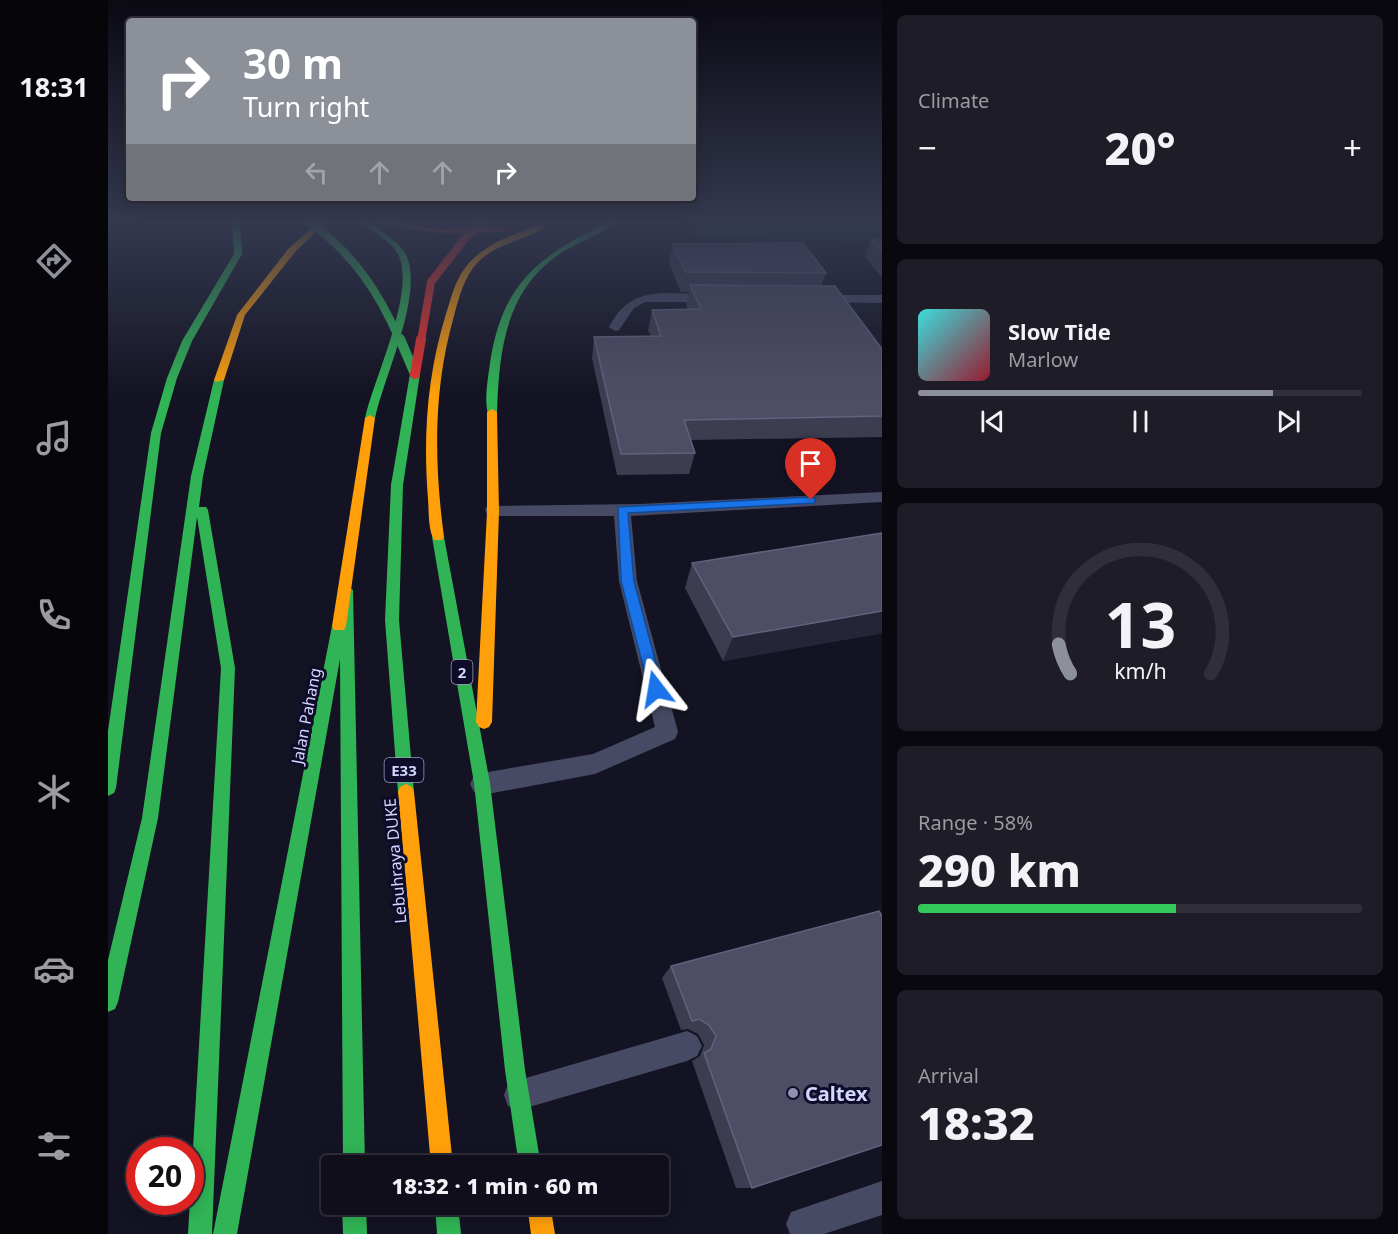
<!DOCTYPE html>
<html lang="en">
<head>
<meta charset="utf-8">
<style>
  body { margin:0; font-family:"Noto Sans",sans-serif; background:#1d1c27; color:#f1f3f6; height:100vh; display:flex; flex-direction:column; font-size:22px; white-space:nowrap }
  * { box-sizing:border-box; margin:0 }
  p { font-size:20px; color:#9b9ca2 }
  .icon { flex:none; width:33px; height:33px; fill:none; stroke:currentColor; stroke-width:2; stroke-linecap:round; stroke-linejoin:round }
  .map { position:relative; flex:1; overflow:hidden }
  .sheet { display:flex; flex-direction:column; gap:15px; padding:15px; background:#08080e; width:516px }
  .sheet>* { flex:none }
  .hud { position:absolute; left:18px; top:18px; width:570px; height:183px; border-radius:6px; box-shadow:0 3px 15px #0003,0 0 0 2px #2f2e39; background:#8c9099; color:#fff; overflow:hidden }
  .speed { position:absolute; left:18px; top:1137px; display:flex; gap:12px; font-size:30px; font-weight:700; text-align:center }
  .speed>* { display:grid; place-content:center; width:78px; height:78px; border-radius:50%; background:#0f0e1a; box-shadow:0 3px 15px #0003,0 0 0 2px #2f2e39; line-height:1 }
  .speed .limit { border:9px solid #d22; background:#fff; color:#111 }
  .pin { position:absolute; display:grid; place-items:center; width:51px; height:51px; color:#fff; margin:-62px -26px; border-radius:50% 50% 50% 0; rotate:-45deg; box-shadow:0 0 6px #0007 }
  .pin .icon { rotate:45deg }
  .me { position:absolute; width:66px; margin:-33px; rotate:346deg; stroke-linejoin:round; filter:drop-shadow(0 0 4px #0008) }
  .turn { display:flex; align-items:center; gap:21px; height:126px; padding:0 18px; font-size:27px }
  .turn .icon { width:78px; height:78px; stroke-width:2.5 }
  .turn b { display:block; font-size:42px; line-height:51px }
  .lanes { display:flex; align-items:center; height:57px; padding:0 18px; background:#0003; justify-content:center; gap:30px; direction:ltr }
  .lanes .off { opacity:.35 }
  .big { font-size:45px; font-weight:800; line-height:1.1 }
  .sheet .card { flex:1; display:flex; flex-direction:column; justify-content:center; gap:9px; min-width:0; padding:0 21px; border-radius:9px; background:#1d1c27 }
  .sheet .dial { align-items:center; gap:0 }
  .dial svg { height:156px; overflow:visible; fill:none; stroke:#2f2e39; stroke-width:7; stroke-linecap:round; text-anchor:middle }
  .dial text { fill:#f1f3f6; stroke:none }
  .song { display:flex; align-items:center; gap:18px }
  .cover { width:72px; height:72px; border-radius:9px; background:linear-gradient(135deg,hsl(180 70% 55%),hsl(350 70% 35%)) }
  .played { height:6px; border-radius:3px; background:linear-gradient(90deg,#8c9099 80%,#2f2e39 80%) }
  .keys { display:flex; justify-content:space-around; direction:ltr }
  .heat { display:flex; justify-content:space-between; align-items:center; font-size:33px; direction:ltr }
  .charge { height:9px; border-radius:4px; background:linear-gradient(90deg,#34c759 58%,#2f2e39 0) }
  .trip { position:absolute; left:213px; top:1155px; width:348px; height:60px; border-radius:6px; background:#0f0e1a; box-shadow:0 3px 15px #0003,0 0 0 2px #2f2e39; font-weight:800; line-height:60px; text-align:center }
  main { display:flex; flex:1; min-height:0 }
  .dock { display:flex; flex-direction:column; width:108px; justify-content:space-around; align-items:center; background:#06060a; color:#9b9ca2 }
  .dock .icon { width:42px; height:42px }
  .dock .selected { color:#8c9099 }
  .dock b { font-size:27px; color:#f1f3f6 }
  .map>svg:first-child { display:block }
  .green { fill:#10302c }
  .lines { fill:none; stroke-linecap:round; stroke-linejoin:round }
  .lane { fill:#474a64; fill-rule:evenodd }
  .fast { fill:#30b455; fill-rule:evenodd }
  .slow { fill:#ff9f0a; fill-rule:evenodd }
  .jam { fill:#e5322d; fill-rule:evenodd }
  .fast-bridge-far1 { stroke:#30b455; stroke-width:8 }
  .fast-bridge { stroke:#30b455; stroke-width:10 }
  .jam-bridge-far1 { stroke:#e5322d; stroke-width:8 }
  .jam-bridge { stroke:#e5322d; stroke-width:10 }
  .wall { fill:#3d3d52 }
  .shaded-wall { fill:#262537 }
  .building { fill:#4e4d65; stroke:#63627d; stroke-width:1.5 }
  .route { fill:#1a73e8; stroke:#114b97; stroke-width:1.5 }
  .poi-dot { fill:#9192b2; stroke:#0e0d29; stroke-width:2 }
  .labels { text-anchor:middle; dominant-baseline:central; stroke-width:6; stroke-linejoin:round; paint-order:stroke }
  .shield { fill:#0e0d29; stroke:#999abf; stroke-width:1.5 }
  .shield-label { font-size:15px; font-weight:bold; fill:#d5d6ff }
  .street-label { font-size:16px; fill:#d5d6ff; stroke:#0e0d29 }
  .near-poi-label { font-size:20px; font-weight:bold; fill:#d5d6ff; stroke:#0e0d29; text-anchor:start }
</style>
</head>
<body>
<main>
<nav class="dock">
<b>18:31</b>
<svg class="icon selected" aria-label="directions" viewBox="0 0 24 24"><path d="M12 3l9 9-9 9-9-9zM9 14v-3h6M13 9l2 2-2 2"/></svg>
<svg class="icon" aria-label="music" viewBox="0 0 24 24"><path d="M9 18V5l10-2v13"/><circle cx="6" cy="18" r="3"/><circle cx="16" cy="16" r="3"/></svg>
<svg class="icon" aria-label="phone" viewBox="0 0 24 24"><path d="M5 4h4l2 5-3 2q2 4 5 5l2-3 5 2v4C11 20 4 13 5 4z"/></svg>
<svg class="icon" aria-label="climate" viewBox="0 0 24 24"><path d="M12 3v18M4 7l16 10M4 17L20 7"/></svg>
<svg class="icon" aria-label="car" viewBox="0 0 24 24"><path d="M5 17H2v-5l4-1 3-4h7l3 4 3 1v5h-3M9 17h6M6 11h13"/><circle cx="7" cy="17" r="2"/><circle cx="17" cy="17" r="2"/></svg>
<svg class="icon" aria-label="filters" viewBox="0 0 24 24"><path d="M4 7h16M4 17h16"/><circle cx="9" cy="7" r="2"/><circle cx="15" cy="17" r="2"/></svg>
</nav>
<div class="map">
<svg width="774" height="1234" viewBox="0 0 774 1234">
  <rect width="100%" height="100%" fill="#141323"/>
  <!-- green -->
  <path class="green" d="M 583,222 L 774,222 L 774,241 L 584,237 Z"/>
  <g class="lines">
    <!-- lane -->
    <g class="lane">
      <path d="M 555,293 L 606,294 L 612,298 L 606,302 L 537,302 L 526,308 L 511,330 L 507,331 L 501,327 C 514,303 527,295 555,293 Z"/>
      <path d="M 711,295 L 774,295 L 774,303 L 707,302 L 707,296 Z"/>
      <path d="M 774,492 L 774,502 L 523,516 L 529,581 L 570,732 L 567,739 L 487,774 L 374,795 L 366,792 L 362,784 L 366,776 L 374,773 L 485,754 L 547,727 L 511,581 L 506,516 L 385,516 L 379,514 L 377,510 L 379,506 L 531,504 Z"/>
      <path d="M 579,1031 L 589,1036 L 594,1046 L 589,1056 L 579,1061 L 411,1110 L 400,1106 L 396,1095 L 400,1084 L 411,1080 Z"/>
      <path d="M 774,1181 L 774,1215 L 716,1234 L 682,1234 L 678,1224 L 683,1212 Z"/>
    </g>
    <!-- fast -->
    <g class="fast">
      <path d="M 124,222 L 132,222 L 134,254 L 84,341 L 69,378 L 53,433 L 8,788 L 6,793 L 0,796 L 0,731 L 43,433 L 59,378 L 74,341 L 126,254 Z"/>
      <path d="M 254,222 C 265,222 272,230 281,237 C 288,242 296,249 299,257 C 315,297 276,376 267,418 L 262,421 L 257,418 C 266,378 307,294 291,256 C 285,241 264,233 254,222 Z"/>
      <path d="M 501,222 L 510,222 C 492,235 469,242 450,255 C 397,292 391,352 389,412 L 384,415 L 380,414 C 376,400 380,378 382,363 C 394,283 431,255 501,222 Z"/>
      <path d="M 307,371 L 312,374 L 295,485 L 291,620 L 306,792 L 304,797 L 298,800 L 292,797 L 290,792 L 277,620 L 283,485 L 302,374 Z"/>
      <path d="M 111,377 L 116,380 L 95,476 L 91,507 L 98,507 L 100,510 L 127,668 L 104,1234 L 80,1234 L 113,668 L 89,517 L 50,818 L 10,1002 L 7,1009 L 0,1012 L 0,960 L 34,818 L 83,476 L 106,380 Z"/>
      <path d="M 330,533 L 336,537 L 382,783 L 417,1070 L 433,1166 L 411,1166 L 397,1070 L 366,783 L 324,537 Z"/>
      <path d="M 238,585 L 245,590 L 257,1166 L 235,1166 L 232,659 L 129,1234 L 105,1234 L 224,626 L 226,622 L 232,621 L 231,590 Z"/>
      <path d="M 234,1204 L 258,1204 L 259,1234 L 235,1234 Z"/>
      <path d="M 327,1204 L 350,1204 L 353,1234 L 329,1234 Z"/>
    </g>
    <!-- slow -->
    <g class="slow">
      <path d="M 211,222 L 218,222 L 187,252 L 137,315 L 116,380 L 108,382 L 106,380 L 129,315 L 181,248 Z"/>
      <path d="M 431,225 L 438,227 C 416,241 390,242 370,262 C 356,277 351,297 346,316 C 325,389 326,462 336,537 L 334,540 L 326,540 C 320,529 321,512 320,499 C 315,436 319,375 338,314 C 343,298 347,281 357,268 C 375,244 404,235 431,225 Z"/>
      <path d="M 384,409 L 389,412 L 391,512 L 384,722 L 381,727 L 376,729 L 371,727 L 368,722 L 379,512 L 379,412 Z"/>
      <path d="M 262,415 L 267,418 L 238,626 L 236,630 L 226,630 L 224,626 L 257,418 Z"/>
      <path d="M 298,784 L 304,787 L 306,792 L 345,1166 L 323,1166 L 290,792 L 292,787 Z"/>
      <path d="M 419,1204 L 442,1204 L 447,1234 L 423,1234 Z"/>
    </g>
    <!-- jam -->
    <path class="jam" d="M 261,222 L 281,222 L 332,229 L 395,228 L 399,230 L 395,232 L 332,233 Z"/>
    <!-- fast-bridge-far1 -->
    <path class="fast-bridge-far1" d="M 201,222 C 245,253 271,292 292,341"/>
    <!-- fast-bridge -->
    <path class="fast-bridge" d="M 292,339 L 307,374"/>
    <!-- jam-bridge-far1 -->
    <path class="jam-bridge-far1" d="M 313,341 L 323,282 L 358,237 L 376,222"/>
    <!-- jam-bridge -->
    <path class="jam-bridge" d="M 307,374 L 313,339"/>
  </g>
  <!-- wall -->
  <g class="wall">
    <path d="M 763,240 L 774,240 L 774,277 L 757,257 Z"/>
    <path d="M 565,244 L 718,273 L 713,286 L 774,349 L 774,437 L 583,440 L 587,453 L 581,474 L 509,475 L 484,358 L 486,337 L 543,336 L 540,330 L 544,310 L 580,309 L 578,304 L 581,292 L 573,292 L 561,263 Z"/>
    <path d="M 774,533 L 774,633 L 615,661 L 577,588 L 584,563 Z"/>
    <path d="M 771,911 L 644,1188 L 628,1188 L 584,1061 L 592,1056 L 596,1045 L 590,1034 L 580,1029 L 573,1030 L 554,978 L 563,966 Z"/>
  </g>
  <!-- shaded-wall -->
  <path class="shaded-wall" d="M 774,611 L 774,633 L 615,661 L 625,637 Z"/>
  <!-- building -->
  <g class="building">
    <path d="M 763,240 L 774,240 L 774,252 Z"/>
    <path d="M 695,243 L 718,273 L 577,272 L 565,244 Z"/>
    <path d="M 582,285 L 727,286 L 774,349 L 774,416 L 576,420 L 587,453 L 513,454 L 486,337 L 553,336 L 544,310 L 593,309 Z"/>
    <path d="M 774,533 L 774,611 L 625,637 L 584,563 Z"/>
    <path d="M 771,911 L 774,916 L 774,1145 L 644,1188 L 596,1053 L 603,1049 L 608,1036 L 601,1025 L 591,1019 L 584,1021 L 563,966 Z"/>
  </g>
  <!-- sky -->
  <linearGradient id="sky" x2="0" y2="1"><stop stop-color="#0b0a13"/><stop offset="0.56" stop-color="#343950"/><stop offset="1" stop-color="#343950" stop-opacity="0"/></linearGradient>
  <rect width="774" height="395" fill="url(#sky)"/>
  <!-- route -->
  <path class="route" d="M 703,497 L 707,498 L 707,503 L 520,513 L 526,581 L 555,689 L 548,695 L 542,693 L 513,581 L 510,507 Z"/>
  <!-- markers -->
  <circle class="poi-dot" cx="685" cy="1093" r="6"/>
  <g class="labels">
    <!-- shield labels -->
    <g class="shield">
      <rect x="343.5" y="660" width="21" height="24" rx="4.5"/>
      <rect x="276.5" y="758" width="39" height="24" rx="4.5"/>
    </g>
    <g class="shield-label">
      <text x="354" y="672">2</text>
      <text x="296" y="770">E33</text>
    </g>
    <!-- street labels -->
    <g class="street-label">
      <text transform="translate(198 716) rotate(-79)">Jalan Pahang</text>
      <text transform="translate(287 861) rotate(-95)">Lebuhraya DUKE</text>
    </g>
    <!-- near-poi labels -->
    <g class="near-poi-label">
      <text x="697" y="1093">Caltex</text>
    </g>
  </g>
</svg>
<div class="speed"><div class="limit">20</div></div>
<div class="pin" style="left:703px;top:500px;background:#d93025"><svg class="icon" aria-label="arrive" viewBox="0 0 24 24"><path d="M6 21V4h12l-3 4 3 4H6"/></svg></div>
<svg class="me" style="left:548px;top:689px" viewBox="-20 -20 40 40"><path d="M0-17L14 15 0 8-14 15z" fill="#1a73e8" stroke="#fff" stroke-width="4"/></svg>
<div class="trip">18:32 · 1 min · 60 m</div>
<div class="hud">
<div class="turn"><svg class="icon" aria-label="right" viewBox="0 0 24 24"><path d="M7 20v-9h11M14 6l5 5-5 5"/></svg><div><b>30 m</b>Turn right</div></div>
<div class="lanes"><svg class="icon off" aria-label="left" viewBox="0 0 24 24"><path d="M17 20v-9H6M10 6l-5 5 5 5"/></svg><svg class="icon off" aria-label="ahead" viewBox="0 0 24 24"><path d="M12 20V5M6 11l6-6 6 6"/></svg><svg class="icon off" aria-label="ahead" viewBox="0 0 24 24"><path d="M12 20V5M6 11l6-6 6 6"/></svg><svg class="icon" aria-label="right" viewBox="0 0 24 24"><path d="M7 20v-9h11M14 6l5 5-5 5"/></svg></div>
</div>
</div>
<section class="sheet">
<div class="card"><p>Climate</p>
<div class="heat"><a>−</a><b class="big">20°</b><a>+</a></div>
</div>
<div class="card">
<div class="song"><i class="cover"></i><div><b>Slow Tide</b><p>Marlow</p></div></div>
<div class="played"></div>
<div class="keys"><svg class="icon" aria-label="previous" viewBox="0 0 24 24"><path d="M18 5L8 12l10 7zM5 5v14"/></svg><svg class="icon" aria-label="pause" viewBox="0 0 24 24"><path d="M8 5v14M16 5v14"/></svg><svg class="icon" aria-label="next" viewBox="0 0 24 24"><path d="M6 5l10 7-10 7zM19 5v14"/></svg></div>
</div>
<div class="card dial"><svg viewBox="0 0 100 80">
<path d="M14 69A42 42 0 1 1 86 69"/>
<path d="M14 69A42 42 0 0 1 8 54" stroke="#8c9099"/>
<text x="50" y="56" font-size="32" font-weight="700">13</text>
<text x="50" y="72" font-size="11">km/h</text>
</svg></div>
<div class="card"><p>Range · 58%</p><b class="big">290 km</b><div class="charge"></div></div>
<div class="card"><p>Arrival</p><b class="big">18:32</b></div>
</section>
</main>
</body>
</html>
